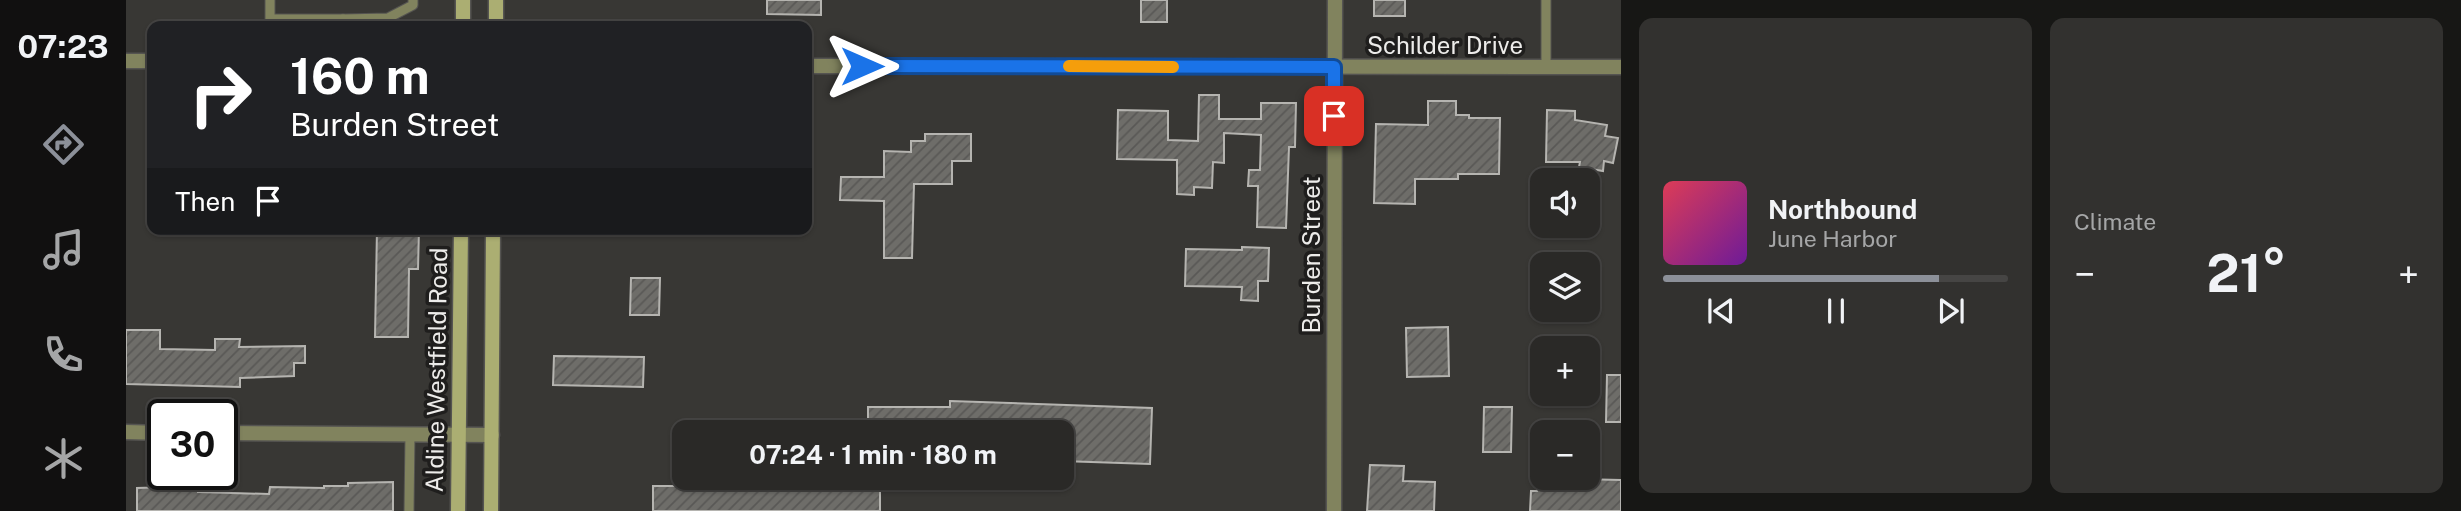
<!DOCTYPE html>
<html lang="en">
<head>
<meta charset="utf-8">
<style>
  body { margin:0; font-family:"Public Sans",sans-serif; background:#32312f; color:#f1f3f6; height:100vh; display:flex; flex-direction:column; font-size:26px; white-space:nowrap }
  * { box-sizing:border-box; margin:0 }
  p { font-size:23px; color:#a5a6a7 }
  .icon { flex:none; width:38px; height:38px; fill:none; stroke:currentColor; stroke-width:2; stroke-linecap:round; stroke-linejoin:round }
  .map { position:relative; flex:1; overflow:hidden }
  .side { display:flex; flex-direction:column; gap:18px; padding:18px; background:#171715; width:840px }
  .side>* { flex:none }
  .top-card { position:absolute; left:21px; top:21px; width:665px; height:214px; border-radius:14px; box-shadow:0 2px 5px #0004,0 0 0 2px #464544; background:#202124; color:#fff; overflow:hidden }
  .controls { position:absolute; left:1404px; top:168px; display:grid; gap:14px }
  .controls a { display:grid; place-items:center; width:70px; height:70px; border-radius:14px; background:#2a2927; box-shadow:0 2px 5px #0004,0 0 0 2px #464544; font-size:35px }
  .speed { position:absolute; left:21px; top:399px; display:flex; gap:14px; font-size:35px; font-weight:700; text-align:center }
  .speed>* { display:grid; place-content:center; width:91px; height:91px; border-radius:50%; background:#2a2927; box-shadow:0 2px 5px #0004,0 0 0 2px #464544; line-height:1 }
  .speed .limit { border:4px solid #111; border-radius:10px; background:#fff; color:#111 }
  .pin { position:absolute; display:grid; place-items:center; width:60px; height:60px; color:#fff; margin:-30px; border-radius:14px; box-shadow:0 4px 10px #0006 }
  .me { position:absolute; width:77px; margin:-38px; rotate:90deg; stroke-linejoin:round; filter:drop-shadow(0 0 5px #0008) }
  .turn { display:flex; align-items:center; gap:24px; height:147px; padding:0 28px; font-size:32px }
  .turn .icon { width:91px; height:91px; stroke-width:2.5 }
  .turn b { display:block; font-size:49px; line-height:60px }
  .then { display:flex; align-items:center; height:66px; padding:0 28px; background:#0003; gap:14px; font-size:26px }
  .big { font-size:52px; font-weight:700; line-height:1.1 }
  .side .tile { flex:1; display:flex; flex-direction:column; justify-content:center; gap:10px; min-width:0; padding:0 24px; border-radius:14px; background:#32312f }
  .song { display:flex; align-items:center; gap:21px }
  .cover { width:84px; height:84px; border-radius:10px; background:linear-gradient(135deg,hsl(350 70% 55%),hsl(280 70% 35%)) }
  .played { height:7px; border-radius:4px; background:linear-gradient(90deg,#8c9099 80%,#464544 80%) }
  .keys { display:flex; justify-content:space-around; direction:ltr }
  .heat { display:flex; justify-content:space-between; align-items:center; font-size:38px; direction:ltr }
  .side .tiles { flex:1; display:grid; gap:18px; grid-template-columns:repeat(2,1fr) }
  .trip { position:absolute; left:546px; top:420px; width:402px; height:70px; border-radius:14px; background:#2a2927; box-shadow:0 2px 5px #0004,0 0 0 2px #464544; font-weight:700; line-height:70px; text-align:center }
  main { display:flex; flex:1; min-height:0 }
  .tab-bar { display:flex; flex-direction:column; width:126px; justify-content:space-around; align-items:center; background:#111010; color:#a5a6a7 }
  .tab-bar .icon { width:49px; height:49px }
  .tab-bar .on { color:#8c9099 }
  .tab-bar b { font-size:32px; color:#f1f3f6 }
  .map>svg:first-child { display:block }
  .building { fill:url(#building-hatch); stroke:#b5b4b0; stroke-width:2 }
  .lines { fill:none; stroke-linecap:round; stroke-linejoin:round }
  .service-casing { stroke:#555451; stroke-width:11 }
  .minor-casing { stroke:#555451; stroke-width:17 }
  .secondary-casing { stroke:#555451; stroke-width:17 }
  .service { stroke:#81835e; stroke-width:9 }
  .minor { stroke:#81835e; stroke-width:14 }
  .secondary { stroke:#abae72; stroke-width:14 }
  .route-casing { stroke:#114b97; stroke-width:18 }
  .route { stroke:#1a73e8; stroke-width:12 }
  .slow { stroke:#f59e0b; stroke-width:12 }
  .labels { text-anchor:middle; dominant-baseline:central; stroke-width:7; stroke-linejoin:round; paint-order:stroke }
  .street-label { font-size:24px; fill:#edecea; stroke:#1f1e1d }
</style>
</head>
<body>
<main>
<nav class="tab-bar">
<b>07:23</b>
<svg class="icon on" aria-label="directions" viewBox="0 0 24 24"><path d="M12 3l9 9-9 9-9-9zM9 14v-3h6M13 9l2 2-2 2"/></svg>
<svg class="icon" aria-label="music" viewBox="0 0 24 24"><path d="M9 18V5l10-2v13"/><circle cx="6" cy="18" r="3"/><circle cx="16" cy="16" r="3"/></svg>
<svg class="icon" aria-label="phone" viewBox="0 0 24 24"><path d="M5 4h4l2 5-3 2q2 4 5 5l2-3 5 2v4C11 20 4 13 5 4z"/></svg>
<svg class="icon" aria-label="climate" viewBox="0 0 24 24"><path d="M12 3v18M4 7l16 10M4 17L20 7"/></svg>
</nav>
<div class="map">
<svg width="1495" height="511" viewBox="0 0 1495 511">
  <defs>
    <pattern id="building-hatch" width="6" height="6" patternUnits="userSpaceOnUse" patternTransform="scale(1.75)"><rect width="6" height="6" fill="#6e6d69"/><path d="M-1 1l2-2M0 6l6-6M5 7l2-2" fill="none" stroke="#595856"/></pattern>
  </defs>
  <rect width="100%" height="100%" fill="#383734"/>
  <!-- building -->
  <g class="building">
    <path d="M 641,0 L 695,0 L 695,15 L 641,14 Z"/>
    <rect x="1015" y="0" width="26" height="22"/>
    <rect x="1248" y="0" width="31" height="16"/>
    <path d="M 1073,95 L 1093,95 L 1093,119 L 1135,119 L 1135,103 L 1170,103 L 1169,147 L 1163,147 L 1160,228 L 1131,227 L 1132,186 L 1122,186 L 1123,170 L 1134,170 L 1135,135 L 1098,133 L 1098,163 L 1087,162 L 1086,188 L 1068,187 L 1068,195 L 1051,194 L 1051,160 L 991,159 L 992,110 L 1042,111 L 1042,140 L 1072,141 Z"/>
    <path d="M 1302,101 L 1330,101 L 1330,115 L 1343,115 L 1343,118 L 1374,118 L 1373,174 L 1332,174 L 1332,179 L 1289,179 L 1289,204 L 1248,203 L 1250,124 L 1302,125 Z"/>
    <path d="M 1421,110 L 1449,111 L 1449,120 L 1481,125 L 1479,136 L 1492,138 L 1487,163 L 1478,161 L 1477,171 L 1453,167 L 1454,162 L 1420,162 Z"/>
    <path d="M 799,134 L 845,134 L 845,161 L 826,161 L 826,184 L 788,184 L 786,258 L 758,258 L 758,201 L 714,200 L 715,177 L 758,177 L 758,151 L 785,152 L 785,141 L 799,141 Z"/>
    <path d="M 251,229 L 293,229 L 292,269 L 283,269 L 282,337 L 249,337 Z"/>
    <path d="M 1116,247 L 1143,248 L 1142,281 L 1132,281 L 1132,301 L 1115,300 L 1116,287 L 1059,286 L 1060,249 L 1116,250 Z"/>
    <path d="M 505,278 L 534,278 L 533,315 L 504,315 Z"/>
    <path d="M 1322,327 L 1323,376 L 1281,377 L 1280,328 Z"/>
    <path d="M 0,330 L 34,330 L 34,349 L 89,350 L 89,339 L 114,339 L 113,347 L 179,346 L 179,363 L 168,363 L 168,376 L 114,378 L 114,387 L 0,384 Z"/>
    <path d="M 428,356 L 518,357 L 517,387 L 427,385 Z"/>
    <path d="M 1481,375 L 1495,375 L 1495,422 L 1480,422 Z"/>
    <path d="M 824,401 L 1026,408 L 1024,464 L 936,461 L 936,432 L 742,432 L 742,407 L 824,407 Z"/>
    <path d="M 1358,407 L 1386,407 L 1385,452 L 1357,452 Z"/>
    <path d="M 1244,465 L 1278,466 L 1277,481 L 1309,482 L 1308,511 L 1241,511 Z"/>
    <path d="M 1411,478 L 1495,480 L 1495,511 L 1404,511 L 1405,491 L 1411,491 Z"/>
    <path d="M 267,482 L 267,511 L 11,511 L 11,488 L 45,487 L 45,484 L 72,485 L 72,492 L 143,494 L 144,487 L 198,488 L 198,486 L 222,486 L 222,483 Z"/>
    <rect x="527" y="486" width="227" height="25"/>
  </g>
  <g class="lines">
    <!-- service casing -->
    <g class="service-casing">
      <g id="service">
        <path d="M 144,0 L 144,19 L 217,19"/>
        <path d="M 1420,0 L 1420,67"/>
        <path d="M 217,26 L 217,19 L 262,18 L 287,5 L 287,0"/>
        <path d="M 283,511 L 284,434"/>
      </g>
    </g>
    <!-- minor casing -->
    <g class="minor-casing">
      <g id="minor">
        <path d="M 0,61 L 26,61"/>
        <path d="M 681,66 L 1495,67"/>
        <path d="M 0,432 L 37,433"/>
        <path d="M 96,433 L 366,435"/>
        <path d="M 1208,511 L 1209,0"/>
      </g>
    </g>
    <!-- secondary casing -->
    <g class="secondary-casing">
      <g id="secondary">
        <path d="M 337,26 L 337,0"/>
        <path d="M 370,26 L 370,0"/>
        <path d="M 332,511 L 335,229"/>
        <path d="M 365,511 L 367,229"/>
      </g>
    </g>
    <!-- service -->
    <use href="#service" class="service"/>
    <!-- minor -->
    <use href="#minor" class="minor"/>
    <!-- secondary -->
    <use href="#secondary" class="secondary"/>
  </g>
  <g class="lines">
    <!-- route casing -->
    <g class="route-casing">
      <path id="route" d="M 736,66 L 1208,67 L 1208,116"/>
    </g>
    <!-- route -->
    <use href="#route" class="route"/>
    <!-- slow -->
    <path class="slow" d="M 943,66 L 1047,67"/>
  </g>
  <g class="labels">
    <!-- street labels -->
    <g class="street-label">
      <text x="1319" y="45">Schilder Drive</text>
      <text transform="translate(1185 255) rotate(-90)">Burden Street</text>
      <text transform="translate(310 370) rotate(-89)">Aldine Westfield Road</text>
    </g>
  </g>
</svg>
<div class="controls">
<a><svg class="icon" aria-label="sound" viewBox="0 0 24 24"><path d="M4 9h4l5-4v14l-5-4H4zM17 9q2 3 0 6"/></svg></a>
<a><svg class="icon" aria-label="layers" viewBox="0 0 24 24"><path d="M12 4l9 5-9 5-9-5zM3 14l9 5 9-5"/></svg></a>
<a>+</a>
<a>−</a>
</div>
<div class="speed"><div class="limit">30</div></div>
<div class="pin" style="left:1208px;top:116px;background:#d93025"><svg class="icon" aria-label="arrive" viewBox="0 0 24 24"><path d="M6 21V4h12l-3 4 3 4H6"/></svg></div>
<svg class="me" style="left:736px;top:66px" viewBox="-20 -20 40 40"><path d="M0-17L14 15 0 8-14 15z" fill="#1a73e8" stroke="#fff" stroke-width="4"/></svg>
<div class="trip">07:24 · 1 min · 180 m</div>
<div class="top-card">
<div class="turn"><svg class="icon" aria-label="right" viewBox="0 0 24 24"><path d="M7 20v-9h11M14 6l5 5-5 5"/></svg><div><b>160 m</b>Burden Street</div></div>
<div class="then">Then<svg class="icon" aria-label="arrive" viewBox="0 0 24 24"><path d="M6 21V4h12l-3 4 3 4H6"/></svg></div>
</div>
</div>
<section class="side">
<div class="tiles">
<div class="tile">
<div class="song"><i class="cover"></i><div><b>Northbound</b><p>June Harbor</p></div></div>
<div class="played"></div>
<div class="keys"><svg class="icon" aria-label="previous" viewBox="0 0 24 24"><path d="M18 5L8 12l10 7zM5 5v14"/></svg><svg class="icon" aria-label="pause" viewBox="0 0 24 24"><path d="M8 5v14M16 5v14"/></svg><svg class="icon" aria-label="next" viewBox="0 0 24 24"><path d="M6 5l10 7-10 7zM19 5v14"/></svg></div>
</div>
<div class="tile"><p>Climate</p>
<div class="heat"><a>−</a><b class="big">21°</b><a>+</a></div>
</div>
</div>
</section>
</main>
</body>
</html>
